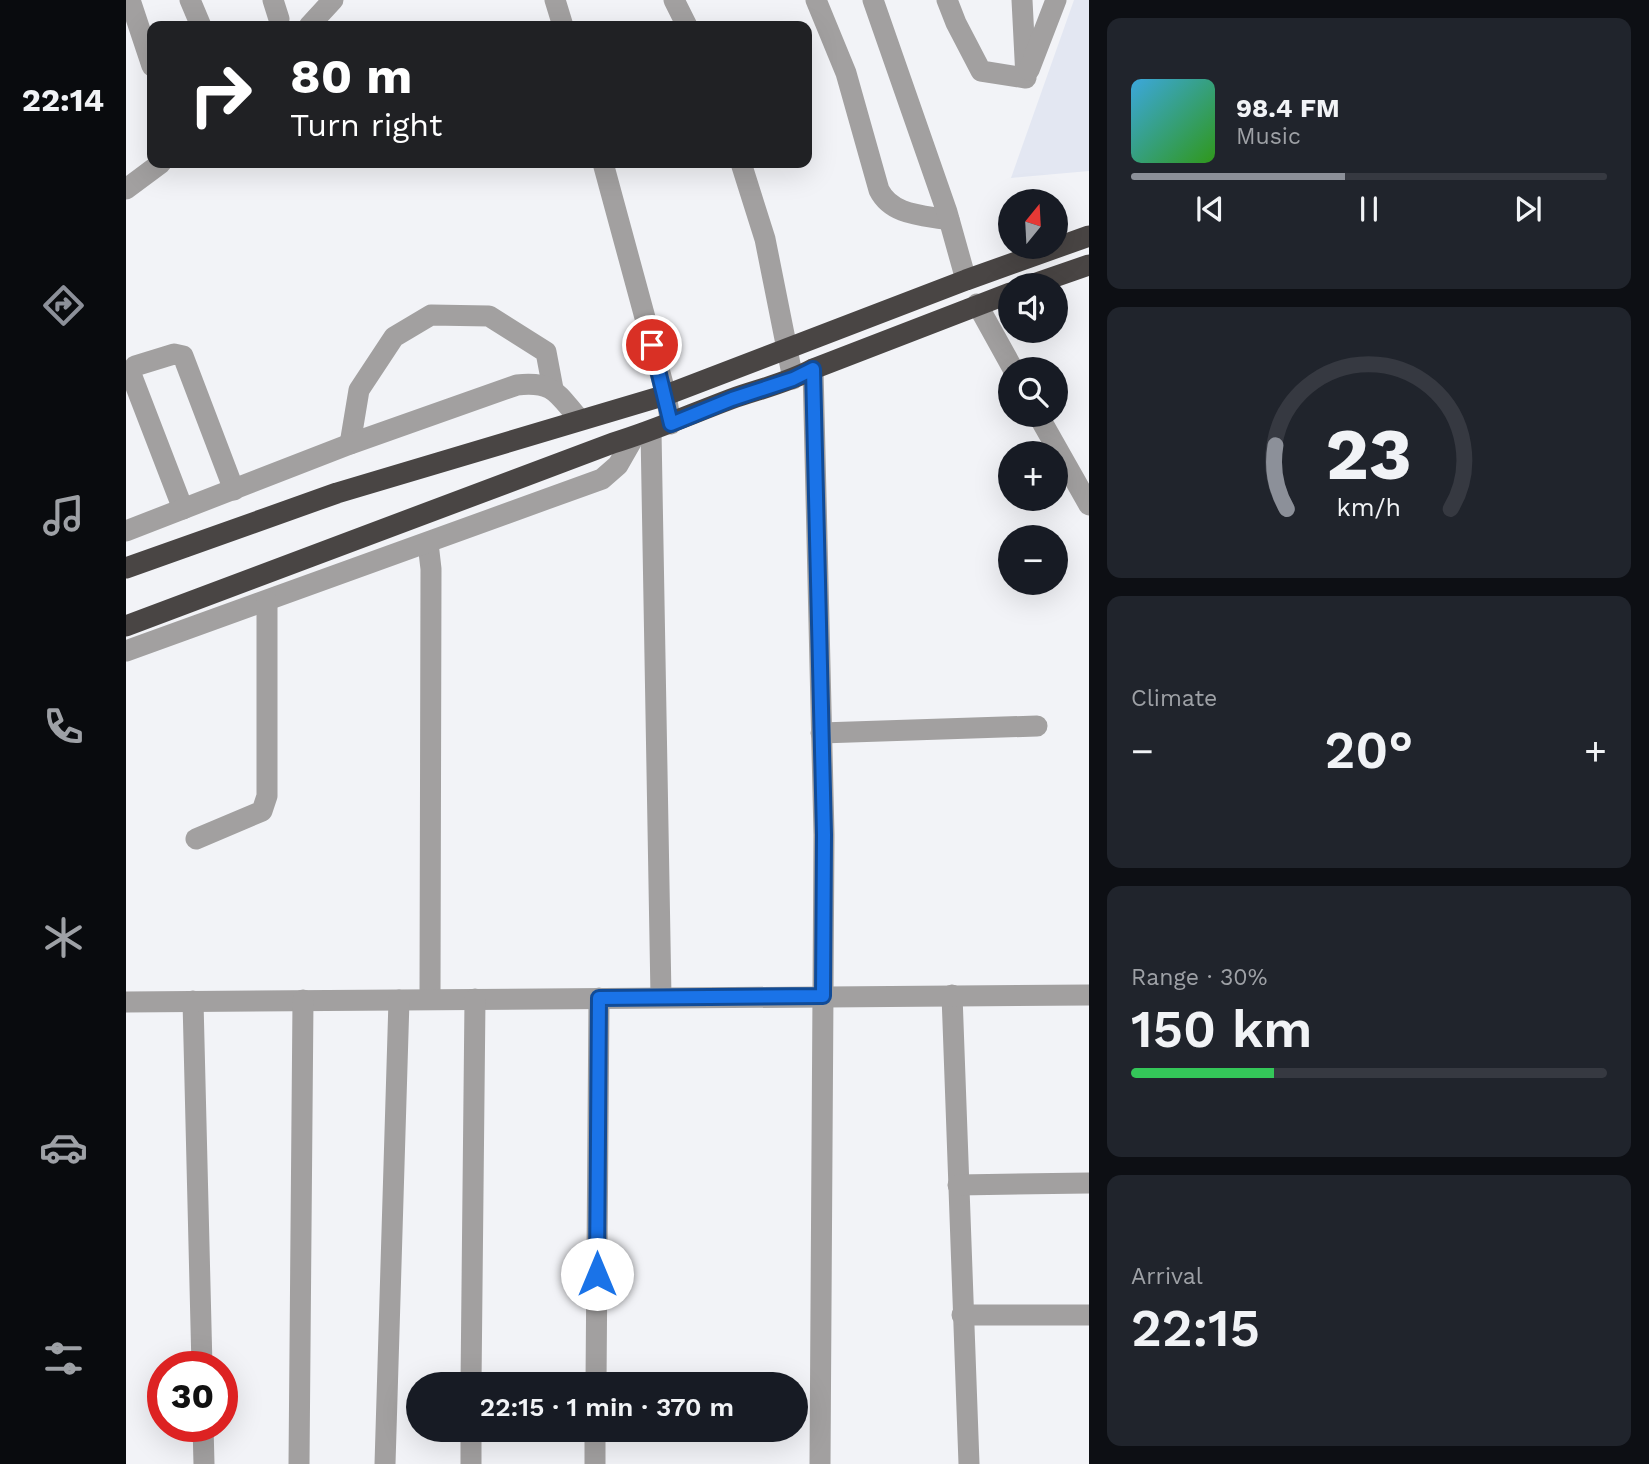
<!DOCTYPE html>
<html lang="en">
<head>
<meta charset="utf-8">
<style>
  body { margin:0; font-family:"Work Sans",sans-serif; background:#20242c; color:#f1f3f6; height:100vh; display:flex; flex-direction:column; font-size:26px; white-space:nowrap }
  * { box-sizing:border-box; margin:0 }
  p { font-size:23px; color:#9ea1a6 }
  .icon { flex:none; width:38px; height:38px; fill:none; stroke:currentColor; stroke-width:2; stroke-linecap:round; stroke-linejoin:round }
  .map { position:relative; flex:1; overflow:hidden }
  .details { display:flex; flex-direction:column; gap:18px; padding:18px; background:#0d0f14; width:560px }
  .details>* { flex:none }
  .top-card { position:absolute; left:21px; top:21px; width:665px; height:147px; border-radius:14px; box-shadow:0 7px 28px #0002; background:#202124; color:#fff; overflow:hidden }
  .needle { width:46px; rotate:18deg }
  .buttons { position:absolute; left:872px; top:189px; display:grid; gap:14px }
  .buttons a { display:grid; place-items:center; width:70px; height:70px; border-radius:50%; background:#171b24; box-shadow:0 7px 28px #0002; font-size:35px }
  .speed { position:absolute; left:21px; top:1351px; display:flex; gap:14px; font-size:35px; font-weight:700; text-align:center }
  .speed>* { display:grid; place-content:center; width:91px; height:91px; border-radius:50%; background:#171b24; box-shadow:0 7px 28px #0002; line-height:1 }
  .speed .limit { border:10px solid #d22; background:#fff; color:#111 }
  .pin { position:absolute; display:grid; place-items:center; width:60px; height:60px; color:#fff; margin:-30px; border:4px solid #fff; border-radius:50%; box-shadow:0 2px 7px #0007 }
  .me { position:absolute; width:77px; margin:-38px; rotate:0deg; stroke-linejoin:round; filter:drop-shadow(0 0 5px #0008) }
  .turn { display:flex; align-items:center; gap:24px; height:147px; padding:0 28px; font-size:32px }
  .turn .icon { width:91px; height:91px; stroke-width:2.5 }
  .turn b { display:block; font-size:49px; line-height:60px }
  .big { font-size:52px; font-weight:600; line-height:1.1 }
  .details .tile { flex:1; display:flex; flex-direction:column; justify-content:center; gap:10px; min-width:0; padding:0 24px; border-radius:14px; background:#20242c }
  .details .dial { align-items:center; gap:0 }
  .dial svg { height:182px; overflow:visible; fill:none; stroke:#363941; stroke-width:7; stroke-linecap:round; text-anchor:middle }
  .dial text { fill:#f1f3f6; stroke:none }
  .song { display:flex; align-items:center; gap:21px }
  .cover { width:84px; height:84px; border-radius:10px; background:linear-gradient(135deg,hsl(200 70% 55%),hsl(110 70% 35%)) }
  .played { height:7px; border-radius:4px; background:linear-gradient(90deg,#8c9099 45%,#363941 45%) }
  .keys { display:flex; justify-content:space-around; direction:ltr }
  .heat { display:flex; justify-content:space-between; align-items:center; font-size:38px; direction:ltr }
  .charge { height:10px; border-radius:5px; background:linear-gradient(90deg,#34c759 30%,#363941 0) }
  .trip { position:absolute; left:280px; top:1372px; width:402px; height:70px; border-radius:35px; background:#171b24; box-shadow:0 7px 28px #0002; font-weight:600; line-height:70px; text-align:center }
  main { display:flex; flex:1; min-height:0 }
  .tabs { display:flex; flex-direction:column; width:126px; justify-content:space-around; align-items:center; background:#090b0e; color:#9ea1a6 }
  .tabs .icon { width:49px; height:49px }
  .tabs .current { color:#8c9099 }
  .tabs b { font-size:32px; color:#f1f3f6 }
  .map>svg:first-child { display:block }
  .built { fill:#e3e7f2 }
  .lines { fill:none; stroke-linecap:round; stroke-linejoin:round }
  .minor { stroke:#a2a0a0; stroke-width:21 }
  .highway { stroke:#494544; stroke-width:21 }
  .route-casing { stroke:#114b97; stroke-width:18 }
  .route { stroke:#1a73e8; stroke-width:12 }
</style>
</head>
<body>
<main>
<nav class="tabs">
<b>22:14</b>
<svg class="icon current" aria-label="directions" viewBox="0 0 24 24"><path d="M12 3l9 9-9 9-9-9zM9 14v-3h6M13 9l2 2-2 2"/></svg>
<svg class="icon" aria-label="music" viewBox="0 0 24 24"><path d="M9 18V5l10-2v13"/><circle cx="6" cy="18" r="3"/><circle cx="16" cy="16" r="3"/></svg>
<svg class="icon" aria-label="phone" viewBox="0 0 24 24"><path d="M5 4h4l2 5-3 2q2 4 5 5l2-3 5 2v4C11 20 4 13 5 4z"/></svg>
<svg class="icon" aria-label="climate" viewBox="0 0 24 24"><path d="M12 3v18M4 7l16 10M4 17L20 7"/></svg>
<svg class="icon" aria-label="car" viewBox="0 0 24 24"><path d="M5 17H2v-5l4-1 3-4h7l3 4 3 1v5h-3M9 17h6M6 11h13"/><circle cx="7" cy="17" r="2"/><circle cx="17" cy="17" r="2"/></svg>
<svg class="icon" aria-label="filters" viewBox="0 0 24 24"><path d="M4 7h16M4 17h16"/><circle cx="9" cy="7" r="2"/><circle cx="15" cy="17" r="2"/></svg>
</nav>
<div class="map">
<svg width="963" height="1464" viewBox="0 0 963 1464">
  <rect width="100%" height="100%" fill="#f2f3f7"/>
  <!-- built -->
  <path class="built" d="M 948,0 L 963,0 L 963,171 L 885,178 Z"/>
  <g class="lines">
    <!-- minor -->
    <g class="minor">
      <path d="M 4,0 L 26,66"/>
      <path d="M 64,0 L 75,26"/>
      <path d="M 147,0 L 153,19"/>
      <path d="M 429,0 L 437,26"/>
      <path d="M 548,0 L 561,26"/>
      <path d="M 690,0 L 720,73 L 753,190 C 766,216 798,215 823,220"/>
      <path d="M 747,0 L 821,212 L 840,280"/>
      <path d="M 821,0 L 830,23 L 855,71 L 900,78 L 896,0"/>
      <path d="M 183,26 L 207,0"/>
      <path d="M 903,70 L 930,0"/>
      <path d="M 477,163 L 540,395 L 545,424"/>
      <path d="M 615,163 L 639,239 L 667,379"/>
      <path d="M 0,189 L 35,163"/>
      <path d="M 851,304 L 887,369"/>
      <path d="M 687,369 L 698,835 L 694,1464"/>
      <path d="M 912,415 L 963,505"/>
      <path d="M 525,431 L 535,997"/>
      <path d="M 224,444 L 233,390 L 268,337 L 305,315 L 363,316 L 420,352 L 427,389"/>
      <path d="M 57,509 L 5,374 L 9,366 L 48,354 L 57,356 L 108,490"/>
      <path d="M 0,531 L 224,444 L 391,385 C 429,381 431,394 454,420"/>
      <path d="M 302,543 L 305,569 L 304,999"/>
      <path d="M 0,651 L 476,479 L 492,465 L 508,437"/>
      <path d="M 695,733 L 911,726"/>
      <path d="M 70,839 L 136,811 L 141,796 L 141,601"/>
      <path d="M 826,995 L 843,1464"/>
      <path d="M 67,1001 L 76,1367"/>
      <path d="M 0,1002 L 963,995"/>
      <path d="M 832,1185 L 963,1183"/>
      <path d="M 836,1315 L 963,1315"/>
      <path d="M 345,1384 L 349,999"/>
      <path d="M 470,1384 L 473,998"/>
      <path d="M 77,1426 L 78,1464"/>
      <path d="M 173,1464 L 177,1000"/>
      <path d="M 259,1464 L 273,1000"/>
      <path d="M 345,1464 L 345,1430"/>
      <path d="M 469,1464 L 469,1430"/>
    </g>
    <!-- highway -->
    <g class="highway">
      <path d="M 905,285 L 963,265"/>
      <path d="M 0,568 L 211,493 L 540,395 L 840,280 L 963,236"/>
      <path d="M 0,626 L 487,443 C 527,431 565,414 605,399 C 633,389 661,383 687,369 L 884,293"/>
    </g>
  </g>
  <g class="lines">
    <!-- route casing -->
    <g class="route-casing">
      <path id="route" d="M 471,1274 L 473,998 L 697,996 L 698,835 L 687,369 L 667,379 L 606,399 L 545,424 L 526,345"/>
    </g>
    <!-- route -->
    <use href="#route" class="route"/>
  </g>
</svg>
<div class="buttons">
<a><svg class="needle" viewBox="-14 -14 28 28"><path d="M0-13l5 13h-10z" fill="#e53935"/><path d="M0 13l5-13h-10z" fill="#9ea1a6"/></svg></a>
<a><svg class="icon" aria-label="sound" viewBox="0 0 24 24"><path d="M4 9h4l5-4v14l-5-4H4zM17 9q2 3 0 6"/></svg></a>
<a><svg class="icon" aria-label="search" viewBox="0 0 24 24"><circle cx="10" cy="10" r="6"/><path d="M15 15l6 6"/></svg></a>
<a>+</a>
<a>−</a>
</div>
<div class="speed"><div class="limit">30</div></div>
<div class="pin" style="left:526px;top:345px;background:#d93025"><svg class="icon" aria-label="arrive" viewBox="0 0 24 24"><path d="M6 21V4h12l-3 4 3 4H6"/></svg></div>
<svg class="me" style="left:471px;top:1274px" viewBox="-20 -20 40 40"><circle r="19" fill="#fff"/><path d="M0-13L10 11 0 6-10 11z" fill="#1a73e8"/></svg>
<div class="trip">22:15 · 1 min · 370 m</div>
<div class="top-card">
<div class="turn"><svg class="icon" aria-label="right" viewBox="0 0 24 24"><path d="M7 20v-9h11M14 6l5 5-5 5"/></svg><div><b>80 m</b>Turn right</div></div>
</div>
</div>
<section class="details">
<div class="tile">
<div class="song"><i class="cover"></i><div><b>98.4 FM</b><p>Music</p></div></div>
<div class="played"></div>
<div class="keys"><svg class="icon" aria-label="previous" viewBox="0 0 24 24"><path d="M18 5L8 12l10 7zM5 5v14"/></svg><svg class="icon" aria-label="pause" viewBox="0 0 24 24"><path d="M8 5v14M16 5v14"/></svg><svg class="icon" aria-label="next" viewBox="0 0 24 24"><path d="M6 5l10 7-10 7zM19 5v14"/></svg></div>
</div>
<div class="tile dial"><svg viewBox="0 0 100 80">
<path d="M14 69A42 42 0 1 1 86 69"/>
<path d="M14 69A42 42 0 0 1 9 41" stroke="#8c9099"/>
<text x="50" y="56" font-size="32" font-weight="700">23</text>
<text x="50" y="72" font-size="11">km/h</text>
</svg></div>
<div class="tile"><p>Climate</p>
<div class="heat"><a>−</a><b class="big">20°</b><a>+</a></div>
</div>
<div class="tile"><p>Range · 30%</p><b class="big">150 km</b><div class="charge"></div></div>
<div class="tile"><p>Arrival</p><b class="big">22:15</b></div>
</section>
</main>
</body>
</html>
